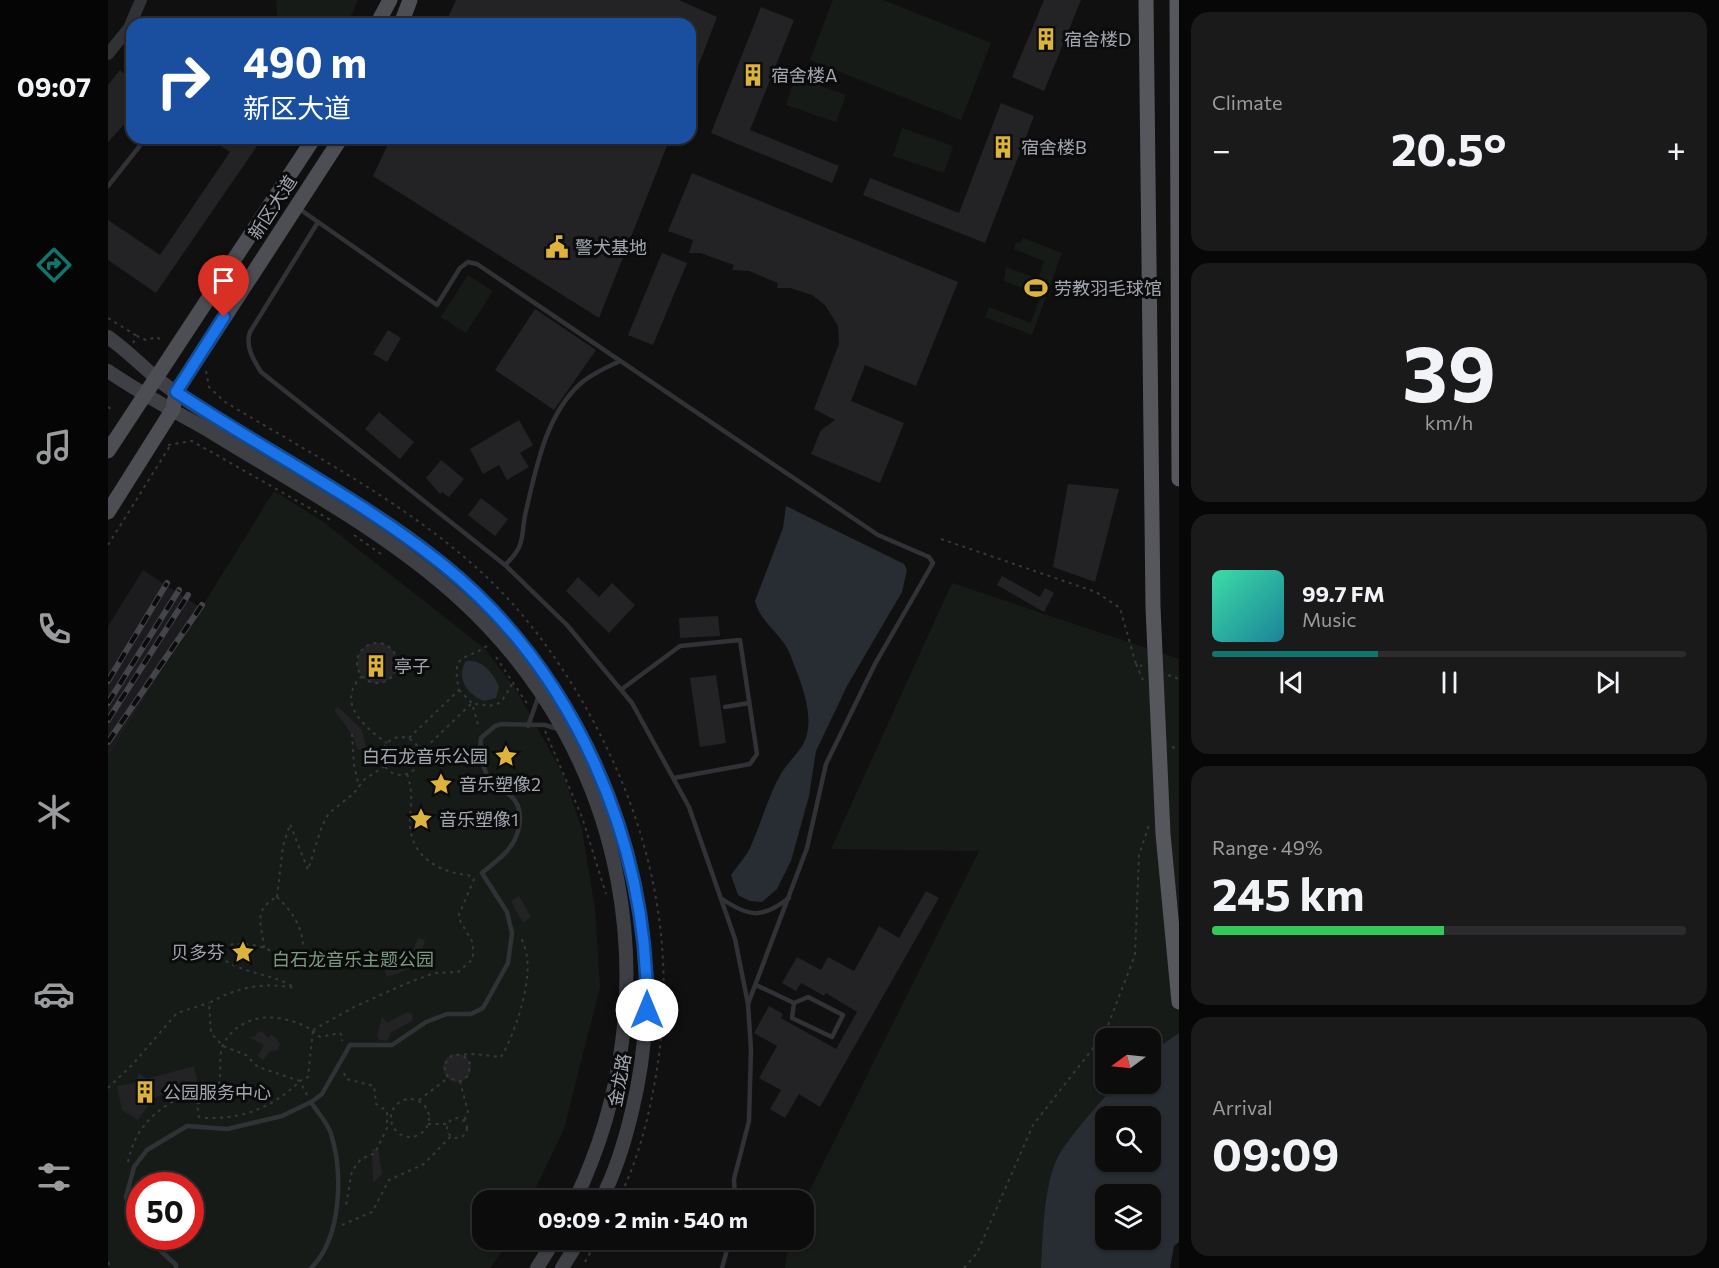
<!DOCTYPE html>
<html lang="en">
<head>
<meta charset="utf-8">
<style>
  body { margin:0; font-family:Commissioner,"Noto Sans SC",sans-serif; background:#1a1a1b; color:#f1f3f6; height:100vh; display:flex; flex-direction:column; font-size:22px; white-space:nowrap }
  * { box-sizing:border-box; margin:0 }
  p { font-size:20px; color:#9a9b9d }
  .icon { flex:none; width:33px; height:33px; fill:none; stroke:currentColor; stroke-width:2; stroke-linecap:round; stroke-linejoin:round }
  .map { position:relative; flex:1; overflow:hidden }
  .details { display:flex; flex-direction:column; gap:12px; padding:12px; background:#070707; width:540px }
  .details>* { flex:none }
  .hud { position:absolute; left:18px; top:18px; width:570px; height:126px; border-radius:18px; box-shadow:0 2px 4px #0004,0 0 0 2px #2c2c2e; background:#1a4fa0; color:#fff; overflow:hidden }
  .needle { width:39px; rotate:255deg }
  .controls { position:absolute; left:987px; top:1028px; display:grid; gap:12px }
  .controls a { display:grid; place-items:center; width:66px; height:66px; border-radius:12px; background:#0c0c0d; box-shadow:0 2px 4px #0004,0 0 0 2px #2c2c2e; font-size:30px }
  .speed { position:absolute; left:18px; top:1172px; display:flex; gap:12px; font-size:30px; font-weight:700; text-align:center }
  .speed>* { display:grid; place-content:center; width:78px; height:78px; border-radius:50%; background:#0c0c0d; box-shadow:0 2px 4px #0004,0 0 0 2px #2c2c2e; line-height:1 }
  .speed .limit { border:9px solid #d22; background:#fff; color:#111 }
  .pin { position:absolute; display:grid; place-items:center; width:51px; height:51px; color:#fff; margin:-62px -26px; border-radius:50% 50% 50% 0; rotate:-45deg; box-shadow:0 0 6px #0007 }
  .pin .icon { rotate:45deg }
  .me { position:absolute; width:66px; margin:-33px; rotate:0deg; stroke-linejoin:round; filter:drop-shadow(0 0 4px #0008) }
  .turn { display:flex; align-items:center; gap:21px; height:126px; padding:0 18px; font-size:27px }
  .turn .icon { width:78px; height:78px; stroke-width:2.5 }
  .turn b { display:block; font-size:42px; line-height:51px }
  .big { font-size:45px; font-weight:700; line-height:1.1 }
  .details .widget { flex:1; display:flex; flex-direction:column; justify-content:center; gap:9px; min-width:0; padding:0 21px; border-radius:18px; background:#1a1a1b }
  .details .dial { align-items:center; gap:0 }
  .dial b { font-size:78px; line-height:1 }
  .song { display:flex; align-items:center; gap:18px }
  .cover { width:72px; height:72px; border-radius:9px; background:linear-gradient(135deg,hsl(160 70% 55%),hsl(190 70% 35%)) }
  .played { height:6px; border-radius:3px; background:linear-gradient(90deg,#0f766e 35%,#2c2c2e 35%) }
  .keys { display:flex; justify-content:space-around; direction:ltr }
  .heat { display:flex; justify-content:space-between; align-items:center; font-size:33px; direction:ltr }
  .charge { height:9px; border-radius:4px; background:linear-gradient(90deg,#34c759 49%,#2c2c2e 0) }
  .trip { position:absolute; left:364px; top:1190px; width:342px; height:60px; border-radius:18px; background:#0c0c0d; box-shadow:0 2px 4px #0004,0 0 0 2px #2c2c2e; font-weight:700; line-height:60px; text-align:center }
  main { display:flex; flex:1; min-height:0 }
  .menu { display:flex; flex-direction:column; width:108px; justify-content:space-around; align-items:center; background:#050505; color:#9a9b9d }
  .menu .icon { width:42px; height:42px }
  .menu .current { color:#0f766e }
  .menu b { font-size:27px; color:#f1f3f6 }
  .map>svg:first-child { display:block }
  .built { fill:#1c1c1e }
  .green { fill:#171b18; fill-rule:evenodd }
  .water { fill:#282d33; fill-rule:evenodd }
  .building { fill:#232325 }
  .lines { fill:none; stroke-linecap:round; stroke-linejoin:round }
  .path { stroke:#37383c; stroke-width:2; stroke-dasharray:3 4.5; stroke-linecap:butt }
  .service { stroke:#313235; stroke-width:4.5 }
  .tertiary { stroke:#313235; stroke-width:12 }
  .secondary { stroke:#3f4045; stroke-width:14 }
  .primary { stroke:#4d4e54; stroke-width:15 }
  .trunk { stroke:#56565d; stroke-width:15 }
  .rail-casing { stroke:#44454a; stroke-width:6 }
  .rail { stroke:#0b0b0c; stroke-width:4; stroke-dasharray:11; stroke-linecap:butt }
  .trunk-bridge { stroke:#56565d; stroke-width:15 }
  .route-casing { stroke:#114b97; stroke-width:15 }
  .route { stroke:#1a73e8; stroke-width:10 }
  .labels { text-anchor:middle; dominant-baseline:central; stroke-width:6; stroke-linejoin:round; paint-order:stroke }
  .poi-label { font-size:18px; fill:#a2a6b0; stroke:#0b0b0c; text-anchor:start }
  .street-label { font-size:18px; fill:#a2a6b0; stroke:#0b0b0c }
  .park-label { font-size:18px; fill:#7b9a7f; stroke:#0b0b0c }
</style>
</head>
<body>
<main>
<nav class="menu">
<b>09:07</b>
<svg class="icon current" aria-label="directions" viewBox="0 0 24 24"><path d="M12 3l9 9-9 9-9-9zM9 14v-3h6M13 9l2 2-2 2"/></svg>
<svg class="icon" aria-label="music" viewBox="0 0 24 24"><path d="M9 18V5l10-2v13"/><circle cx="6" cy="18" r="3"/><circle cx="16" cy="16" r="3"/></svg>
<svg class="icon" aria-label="phone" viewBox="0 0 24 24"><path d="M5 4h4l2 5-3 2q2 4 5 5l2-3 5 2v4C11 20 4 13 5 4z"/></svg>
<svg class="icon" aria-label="climate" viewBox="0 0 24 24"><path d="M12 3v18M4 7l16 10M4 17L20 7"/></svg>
<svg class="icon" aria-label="car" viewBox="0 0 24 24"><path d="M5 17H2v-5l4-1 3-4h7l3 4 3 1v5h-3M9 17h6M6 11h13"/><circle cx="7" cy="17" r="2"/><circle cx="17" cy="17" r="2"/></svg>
<svg class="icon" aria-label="filters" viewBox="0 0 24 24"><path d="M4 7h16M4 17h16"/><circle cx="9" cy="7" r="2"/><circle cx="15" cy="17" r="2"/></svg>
</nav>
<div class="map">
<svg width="1071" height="1268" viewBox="0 0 1071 1268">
  <rect width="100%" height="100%" fill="#101011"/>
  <!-- built -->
  <path class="built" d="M 35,570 L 93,608 L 0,758 L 0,626 Z"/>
  <!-- green -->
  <g class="green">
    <path d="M 168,0 L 250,0 L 239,24 L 170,24 Z"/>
    <path d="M 725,0 L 775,0 L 883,43 L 853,120 L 702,60 Z"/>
    <path d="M 687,77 L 738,95 L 728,122 L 678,105 Z"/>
    <path d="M 794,128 L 845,146 L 836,173 L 785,156 Z"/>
    <path d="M 915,238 L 954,253 L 924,335 L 877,317 L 881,307 L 923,323 L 933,295 L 896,281 L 898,267 L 930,279 L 936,261 L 906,249 L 908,242 L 912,243 Z"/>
    <path d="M 360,275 L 385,291 L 358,333 L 333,317 Z"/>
    <path d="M 166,491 L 214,521 L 376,648 L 407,688 L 456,776 L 474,830 L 487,909 L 492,987 L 456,1129 L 422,1200 L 375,1200 L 375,1239 L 403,1239 L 382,1268 L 0,1268 L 0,758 ZM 32,1185 L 82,1185 L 82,1236 L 32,1236 Z"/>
    <path d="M 844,583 L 1071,659 L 1071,1033 L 1043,1052 L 1042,1038 L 998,1038 L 998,1083 L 1010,1083 C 995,1098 954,1144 947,1163 C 935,1195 935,1234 933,1268 L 677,1268 L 681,1239 L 696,1239 L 696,1202 L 871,851 L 723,849 Z"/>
  </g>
  <!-- water -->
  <g class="water">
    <path d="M 678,506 L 788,560 L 796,564 L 799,570 L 794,592 L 739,686 L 708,751 L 701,796 L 683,861 L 669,889 L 654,902 L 642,901 L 630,895 L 623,875 C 629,866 637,858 642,848 C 653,824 660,796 674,772 C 682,759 696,749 699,734 C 705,708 691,678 682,654 C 674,634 652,622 647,601 L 675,528 Z"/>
    <path d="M 358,661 C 374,659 385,673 391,687 L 388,698 L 376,701 C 360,695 347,678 358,661 Z"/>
    <path d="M 1071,1033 L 1071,1242 L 1066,1246 L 1062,1268 L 933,1268 C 935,1234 935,1195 947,1163 C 954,1144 995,1098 1010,1083 L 1042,1083 L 1043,1052 ZM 998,1116 L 1042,1116 L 1042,1161 L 998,1161 ZM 998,1194 L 1042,1194 L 1042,1239 L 998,1239 Z"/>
  </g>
  <!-- building -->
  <g class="building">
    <path d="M 348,0 L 571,0 L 609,17 L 583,85 L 582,24 L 337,24 Z"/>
    <path d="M 936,0 L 973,0 L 936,91 L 904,77 Z"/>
    <path d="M 653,7 L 686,20 L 642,130 L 731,166 L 724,183 L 603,133 Z"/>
    <path d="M 24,62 L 24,116 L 0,142 L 0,85 L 12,70 L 15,73 Z"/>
    <path d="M 893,103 L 926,116 L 877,243 L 755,195 L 762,178 L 851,213 Z"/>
    <path d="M 101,138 L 138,138 L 149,146 L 48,293 L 0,260 L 0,220 L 52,255 L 122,152 Z"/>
    <path d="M 283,138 L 562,138 L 491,318 L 265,176 Z"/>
    <path d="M 584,173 L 850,282 L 808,386 L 757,365 L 743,401 L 796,423 L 772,483 L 703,454 L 713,430 L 727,420 L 706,409 L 731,344 L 730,326 L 717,305 L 704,295 L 682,288 L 669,288 L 670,283 L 641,271 L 624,270 L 626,265 L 592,253 L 581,253 L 585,240 L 560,231 Z"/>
    <path d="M 554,253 L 579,263 L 545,345 L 520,335 Z"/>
    <path d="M 427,309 L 488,350 L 446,410 L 387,370 Z"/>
    <path d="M 280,330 L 293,338 L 279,362 L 265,354 Z"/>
    <path d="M 271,412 L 306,442 L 292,459 L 257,429 Z"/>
    <path d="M 411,420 L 425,445 L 412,453 L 421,467 L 399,480 L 391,465 L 375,474 L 362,449 Z"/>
    <path d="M 333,460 L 356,479 L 341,497 L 334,492 L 332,494 L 318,478 Z"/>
    <path d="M 960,484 L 1011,489 L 987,582 L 945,567 Z"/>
    <path d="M 373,498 L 400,519 L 387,536 L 360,515 Z"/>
    <path d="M 894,576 L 932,597 L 937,588 L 946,593 L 936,612 L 889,585 Z"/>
    <path d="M 470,577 L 491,597 L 504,583 L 527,605 L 501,633 L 458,591 Z"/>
    <path d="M 610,616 L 612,636 L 572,638 L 571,618 Z"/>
    <circle cx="269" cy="663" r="20"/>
    <path d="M 608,675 L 618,743 L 592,747 L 582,678 Z"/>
    <path d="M 230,707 L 254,730 L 258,748 L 250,750 L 244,734 L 226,710 Z"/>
    <path d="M 818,891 L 831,898 L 712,1107 L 691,1094 L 677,1118 L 662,1109 L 673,1090 L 651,1078 L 669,1046 L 646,1033 L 661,1006 L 675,1014 L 673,1018 L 728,1049 L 749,1012 L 718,993 L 716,996 L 693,983 L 688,991 L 674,983 L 689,957 L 713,970 L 720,957 L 746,971 L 771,926 L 791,938 Z"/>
    <path d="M 411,896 L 423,917 L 415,923 L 403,901 Z"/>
    <path d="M 310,938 L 317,940 L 309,966 L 279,977 L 277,971 L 302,959 Z"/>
    <path d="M 299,1012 L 304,1014 L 305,1020 L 301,1023 L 283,1032 L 279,1041 L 271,1040 L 269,1036 L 274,1017 L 279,1023 Z"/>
    <path d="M 154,1031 L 160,1038 L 163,1035 L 167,1037 L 172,1044 L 170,1050 L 161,1052 L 155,1060 L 150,1056 L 156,1045 L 141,1037 L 147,1037 L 149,1033 Z"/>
    <circle cx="349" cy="1068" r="14"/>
    <path d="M 86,1066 L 90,1084 L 45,1098 L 30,1120 L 14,1110 L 9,1086 L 27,1083 L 31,1073 L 39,1079 Z"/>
    <path d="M 264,1149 L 270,1149 L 274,1174 L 265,1183 Z"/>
  </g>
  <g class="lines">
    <!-- path -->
    <g class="path">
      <path d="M 0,318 L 29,336"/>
      <path d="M 25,343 L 29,336 L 38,340 L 49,337 L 54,341"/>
      <path d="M 98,371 L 101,387 L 117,402 C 203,454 296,502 371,570 C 410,605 443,649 470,694 C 542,816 573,946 546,1086 C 539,1125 528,1165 510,1200"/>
      <path d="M 0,407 L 3,409"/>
      <path d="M 60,445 L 84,441 L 226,522"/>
      <path d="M 246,535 L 273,554"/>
      <path d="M 833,539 L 988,592 L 1012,608 L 1028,664 L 1034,666"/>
      <path d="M 0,545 L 62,446"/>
      <circle cx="269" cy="663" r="20"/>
      <path d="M 388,657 L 420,705"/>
      <path d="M 1028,664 L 1035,680"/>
      <path d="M 1060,675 L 1071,679"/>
      <path d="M 254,676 C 227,702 256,727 279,743"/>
      <path d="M 351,690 L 364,703 L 371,729"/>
      <path d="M 437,731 L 474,817 L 498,894"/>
      <path d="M 244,734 L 246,765 L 251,787"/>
      <circle cx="293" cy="756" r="19"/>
      <path d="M 301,738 L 351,690 C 343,651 356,662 379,646"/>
      <path d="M 1064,747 L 1071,749"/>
      <path d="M 312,753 L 364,703 C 393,709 391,705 405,683"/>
      <path d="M 299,774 C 305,791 303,802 302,819 C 300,858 334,874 367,876"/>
      <path d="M 169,897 L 175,846 L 182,824 L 200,870 L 214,826 L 221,813 L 245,794 L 257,779 L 277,766"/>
      <path d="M 169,897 C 185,912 196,929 195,951 C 180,963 170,953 156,948 C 143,943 119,941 110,951 C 117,972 167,973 185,987"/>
      <path d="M 156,948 C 154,924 144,910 169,897"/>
      <path d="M 205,1030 L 246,1007 L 297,984 L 326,973 L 350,972 L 365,959 L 365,943 L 350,917 L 367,877"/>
      <path d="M 356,1056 L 362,1063 L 360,1076 L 352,1081 L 340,1078 L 336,1065 L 344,1055 L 367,1054 L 393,1057 C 407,1034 423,985 419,957 C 418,950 415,942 412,935"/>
      <path d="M 236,1073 L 238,1079 L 266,1086 L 268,1104 L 279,1111 L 279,1128 L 267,1153 L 253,1159 L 244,1171 L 238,1205"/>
      <path d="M 352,1081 L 360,1112 L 356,1121"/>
      <path d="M 0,1088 L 24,1065 L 69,1013 L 101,1003"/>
      <path d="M 199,1095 L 192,1081 L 200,1077 L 205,1030"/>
      <circle cx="302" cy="1118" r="19"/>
      <path d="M 311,1100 L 340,1078"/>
      <path d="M 91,1118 L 89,1104 C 96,1101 104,1099 108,1091 C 116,1078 109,1059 115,1045 C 125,1024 148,1015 170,1018 C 186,1021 200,1025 212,1037 L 232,1033 L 235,1038 L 234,1041"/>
      <path d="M 97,1118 C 135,1119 164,1108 192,1081 L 150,1067 L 138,1055 L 115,1046 L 103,1033 L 101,1003 C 129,987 156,982 187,988"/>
      <circle cx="349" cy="1128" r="10"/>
      <path d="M 320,1124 L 340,1124"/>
      <path d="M 20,1162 C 27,1125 52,1105 86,1092 L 89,1104"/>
      <path d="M 234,1225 L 264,1212 L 281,1180 L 316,1164 L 343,1136"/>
      <path d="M 0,1262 L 3,1268"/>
      <path d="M 477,1262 L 490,1239"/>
      <path d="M 856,1268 L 869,1253 L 925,1125 L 997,1033 L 1027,955 L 1031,855 L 1041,825"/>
    </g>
    <!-- service -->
    <g class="service">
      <path d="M 0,186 L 38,138"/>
      <path d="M 190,208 L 329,305 L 352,268 L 360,262 L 369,264 L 770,535 L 821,557 L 825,563 L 767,664 L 718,764 L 699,848 L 640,1004"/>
      <path d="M 210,222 L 142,332 C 137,346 145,359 153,372 L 397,565 L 459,625 L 524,703 L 581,807 L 627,939 L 640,1004 L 643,1049 L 641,1121 L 626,1179 L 627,1200"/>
      <path d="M 397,565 C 419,544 412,537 418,511 C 428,468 438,415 472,384 C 483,374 499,367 512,361"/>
      <path d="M 514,689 L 572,646 L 632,640 L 649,754 L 642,764 L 566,778"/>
      <path d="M 617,707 L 641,703"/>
      <path d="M 420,726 L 430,698"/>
      <path d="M 614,899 C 641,917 654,919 681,898"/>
      <path d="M 648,985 L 686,1003 L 684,1018 L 724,1037 L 735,1015 L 700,997 L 686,1003"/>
      <path d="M 32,1230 L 18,1197 L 26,1167 L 39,1150 L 79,1126 L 119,1129 L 174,1116 L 203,1102"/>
      <path d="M 37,1236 L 68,1265 L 68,1268"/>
      <path d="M 203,1268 C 234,1238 235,1172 223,1134 C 220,1123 209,1112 203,1102 L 214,1094 L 242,1045 L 284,1045 L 318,1022 L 339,1014 L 363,1014 L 375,1008 L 400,963 L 404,933 L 399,912 L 374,873 C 382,866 392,859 399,851 C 411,838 419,811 403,796 C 397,791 389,788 384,782 C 374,770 371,753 373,738 L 387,726 L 394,724 L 437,725 L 450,729"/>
      <path d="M 614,1268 L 622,1239"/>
    </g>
    <!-- tertiary -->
    <path class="tertiary" d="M 0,54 L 21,28 L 33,0"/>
    <!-- secondary -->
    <g class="secondary">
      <path d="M 0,337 C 17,349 31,363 47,377 C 65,392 86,405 106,418 C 192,471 287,518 361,587 C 500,717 570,925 524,1111 C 517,1141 507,1173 493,1200"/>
      <path d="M 0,371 C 32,393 66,411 100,430 C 185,483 278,531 352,599 C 521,753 565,996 467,1200"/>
      <path d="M 429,1268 L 447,1239"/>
      <path d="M 454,1268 L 472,1239"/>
    </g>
    <!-- primary -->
    <g class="primary">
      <path d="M 269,24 L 282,0"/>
      <path d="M 293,24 L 302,0"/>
      <path d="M 0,451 L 206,138"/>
      <path d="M 0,512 L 65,409 L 68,392 L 233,138"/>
    </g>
    <!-- trunk -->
    <path class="trunk" d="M 1069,0 L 1071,479"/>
    <!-- rail casing -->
    <g class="rail-casing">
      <g id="rail">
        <path d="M 0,681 L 59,583"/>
        <path d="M 0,703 L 71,590"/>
        <path d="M 0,720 L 80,595"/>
        <path d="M 0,742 L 94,605"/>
      </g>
    </g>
    <!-- rail -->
    <use href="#rail" class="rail"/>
    <!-- trunk-bridge -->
    <path class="trunk-bridge" d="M 1038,0 L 1045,607 L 1055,834 L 1071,1002"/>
  </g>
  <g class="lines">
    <!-- route casing -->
    <g class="route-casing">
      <path id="route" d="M 116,317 L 68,392 C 156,450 252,499 334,564 C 467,671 540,842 539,1010"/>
    </g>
    <!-- route -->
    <use href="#route" class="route"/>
  </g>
  <!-- icons -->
  <defs>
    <g id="building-bare" transform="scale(1.8)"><path d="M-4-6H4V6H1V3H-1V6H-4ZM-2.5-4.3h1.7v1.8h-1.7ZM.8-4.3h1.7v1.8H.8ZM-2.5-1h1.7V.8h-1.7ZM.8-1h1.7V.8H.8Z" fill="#ddb33b" stroke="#0b0b0c" stroke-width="2.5" paint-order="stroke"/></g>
    <g id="civic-bare" transform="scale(1.8)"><path d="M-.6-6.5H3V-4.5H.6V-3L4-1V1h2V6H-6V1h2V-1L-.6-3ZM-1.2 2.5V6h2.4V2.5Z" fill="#ddb33b" stroke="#0b0b0c" stroke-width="2.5" paint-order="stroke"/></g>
    <g id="stadium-bare" transform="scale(1.8)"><path d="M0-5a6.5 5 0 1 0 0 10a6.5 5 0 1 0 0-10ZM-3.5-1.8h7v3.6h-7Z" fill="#ddb33b" stroke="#0b0b0c" stroke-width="2.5" paint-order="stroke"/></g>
    <g id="sight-bare" transform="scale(1.8)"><path d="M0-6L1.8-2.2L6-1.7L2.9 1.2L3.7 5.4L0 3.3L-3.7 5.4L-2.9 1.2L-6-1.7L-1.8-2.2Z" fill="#ddb33b" stroke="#0b0b0c" stroke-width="2.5" paint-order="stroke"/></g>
  </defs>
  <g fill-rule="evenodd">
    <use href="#building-bare" x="938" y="39"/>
    <use href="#building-bare" x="645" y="75"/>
    <use href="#building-bare" x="895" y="147"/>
    <use href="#civic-bare" x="449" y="247"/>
    <use href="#stadium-bare" x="928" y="288"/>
    <use href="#building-bare" x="268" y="666"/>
    <use href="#sight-bare" x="398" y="756"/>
    <use href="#sight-bare" x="333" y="784"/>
    <use href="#sight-bare" x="313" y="819"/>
    <use href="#sight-bare" x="135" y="952"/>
    <use href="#building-bare" x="37" y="1092"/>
  </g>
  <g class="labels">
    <!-- poi labels -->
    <g class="poi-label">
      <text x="956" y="39">宿舍楼D</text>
      <text x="663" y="75">宿舍楼A</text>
      <text x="913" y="147">宿舍楼B</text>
      <text x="467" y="247">警犬基地</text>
      <text x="946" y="288">劳教羽毛球馆</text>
      <text x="286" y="666">亭子</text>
      <text x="380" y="756" text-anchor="end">白石龙音乐公园</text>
      <text x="351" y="784">音乐塑像2</text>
      <text x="331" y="819">音乐塑像1</text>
      <text x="117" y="952" text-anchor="end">贝多芬</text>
      <text x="55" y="1092">公园服务中心</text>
    </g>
    <!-- street labels -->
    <g class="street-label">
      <text transform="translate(164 207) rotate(-57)">新区大道</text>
      <text transform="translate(511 1080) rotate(-79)">金龙路</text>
    </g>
    <!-- park labels -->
    <g class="park-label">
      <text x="245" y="959">白石龙音乐主题公园</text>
    </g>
  </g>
</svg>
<div class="controls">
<a><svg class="needle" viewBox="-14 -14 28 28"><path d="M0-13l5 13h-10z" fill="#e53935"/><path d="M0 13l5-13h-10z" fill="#9a9b9d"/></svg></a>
<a><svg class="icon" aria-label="search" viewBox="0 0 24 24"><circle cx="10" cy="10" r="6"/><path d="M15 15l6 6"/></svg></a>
<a><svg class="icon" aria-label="layers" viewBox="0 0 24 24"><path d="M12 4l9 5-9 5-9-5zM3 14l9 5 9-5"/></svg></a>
</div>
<div class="speed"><div class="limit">50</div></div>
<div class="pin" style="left:116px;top:317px;background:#d93025"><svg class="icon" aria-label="arrive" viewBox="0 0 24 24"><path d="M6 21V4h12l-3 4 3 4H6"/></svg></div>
<svg class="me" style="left:539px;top:1010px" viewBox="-20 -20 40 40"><circle r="19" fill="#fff"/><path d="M0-13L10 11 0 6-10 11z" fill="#1a73e8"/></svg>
<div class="trip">09:09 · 2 min · 540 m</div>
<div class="hud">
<div class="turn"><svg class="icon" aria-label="right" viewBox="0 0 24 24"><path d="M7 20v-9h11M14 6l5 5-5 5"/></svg><div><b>490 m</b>新区大道</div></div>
</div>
</div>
<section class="details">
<div class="widget"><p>Climate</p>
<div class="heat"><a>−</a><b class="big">20.5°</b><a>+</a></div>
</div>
<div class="widget dial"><b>39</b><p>km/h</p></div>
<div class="widget">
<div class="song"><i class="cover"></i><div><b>99.7 FM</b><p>Music</p></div></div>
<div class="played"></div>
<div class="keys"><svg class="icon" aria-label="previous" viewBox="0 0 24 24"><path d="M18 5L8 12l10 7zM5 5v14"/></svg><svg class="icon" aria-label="pause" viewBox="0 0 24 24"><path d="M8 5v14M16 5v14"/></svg><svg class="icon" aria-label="next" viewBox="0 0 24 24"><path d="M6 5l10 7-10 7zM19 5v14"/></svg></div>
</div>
<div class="widget"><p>Range · 49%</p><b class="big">245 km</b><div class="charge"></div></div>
<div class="widget"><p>Arrival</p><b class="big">09:09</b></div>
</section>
</main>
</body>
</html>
